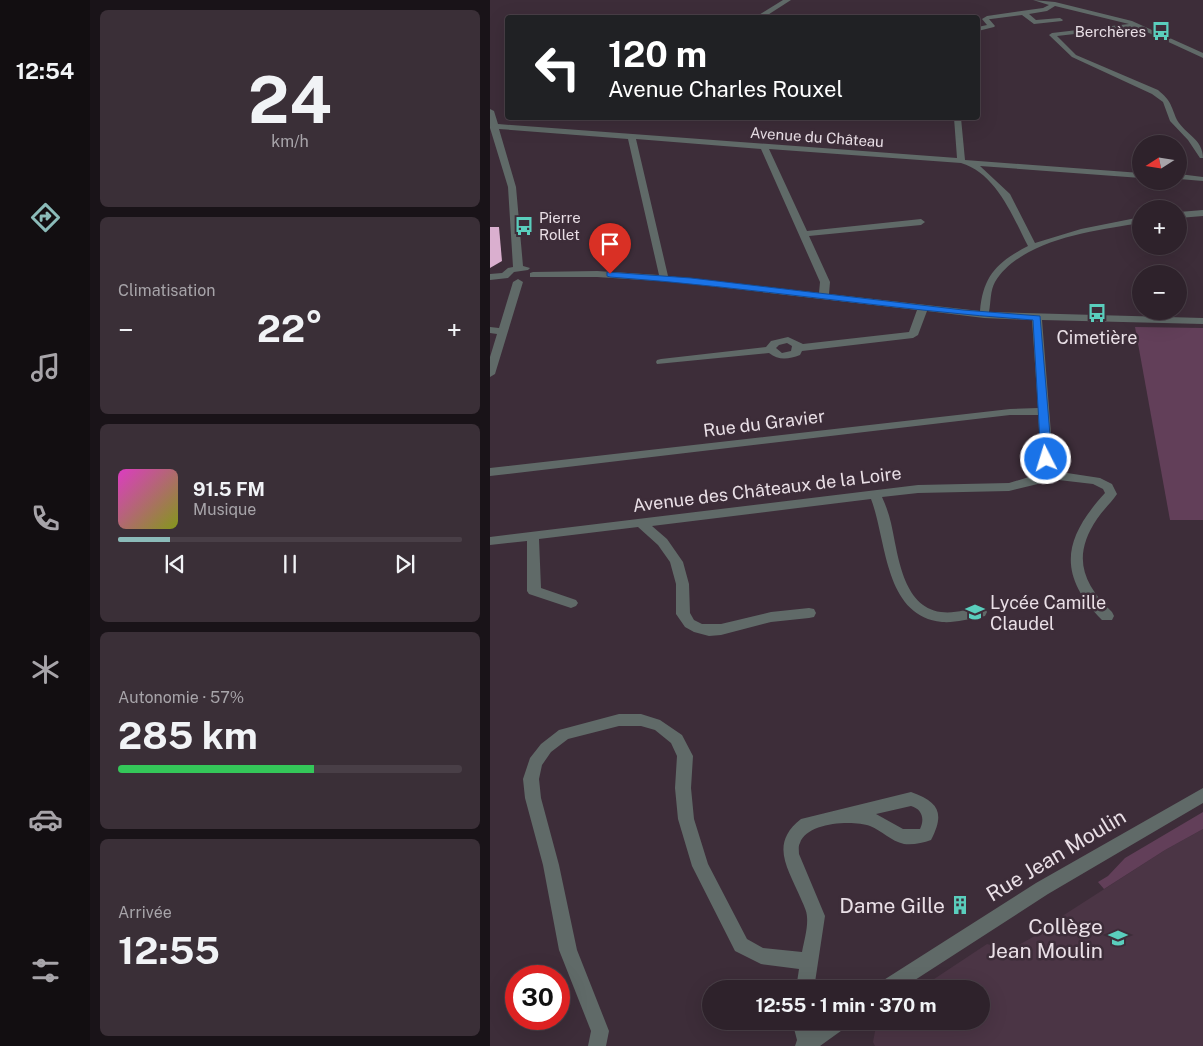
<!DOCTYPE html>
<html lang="fr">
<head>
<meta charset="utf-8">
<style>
  body { margin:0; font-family:"Public Sans",sans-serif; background:#3a2f37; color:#f1f3f6; height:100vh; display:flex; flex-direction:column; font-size:19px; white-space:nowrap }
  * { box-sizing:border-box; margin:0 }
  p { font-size:16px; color:#a7a4a9 }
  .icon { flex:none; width:28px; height:28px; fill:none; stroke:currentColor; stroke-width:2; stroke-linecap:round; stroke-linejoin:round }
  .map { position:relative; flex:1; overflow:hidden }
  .details { display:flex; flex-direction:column; gap:10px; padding:10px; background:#191318; width:400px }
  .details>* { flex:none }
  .top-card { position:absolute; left:15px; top:15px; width:475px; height:105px; border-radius:5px; box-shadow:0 5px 20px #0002,0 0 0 1px #493f47; background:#202124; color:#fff; overflow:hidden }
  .needle { width:32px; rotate:258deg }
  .fabs { position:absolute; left:642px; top:135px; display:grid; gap:10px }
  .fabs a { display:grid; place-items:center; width:55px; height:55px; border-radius:50%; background:#2e222b; box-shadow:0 5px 20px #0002,0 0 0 1px #493f47; font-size:25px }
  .speed { position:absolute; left:15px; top:965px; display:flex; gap:10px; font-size:25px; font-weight:700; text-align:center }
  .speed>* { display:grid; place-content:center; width:65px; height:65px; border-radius:50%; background:#2e222b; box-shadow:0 5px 20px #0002,0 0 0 1px #493f47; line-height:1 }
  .speed .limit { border:8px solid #d22; background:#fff; color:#111 }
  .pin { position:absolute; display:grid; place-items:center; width:42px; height:42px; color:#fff; margin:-51px -21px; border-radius:50% 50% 50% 0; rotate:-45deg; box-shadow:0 0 5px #0007 }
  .pin .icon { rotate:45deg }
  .me { position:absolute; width:55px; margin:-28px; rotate:355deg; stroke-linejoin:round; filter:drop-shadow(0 0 4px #0008) }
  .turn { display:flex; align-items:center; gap:18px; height:105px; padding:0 20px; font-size:22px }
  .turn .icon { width:65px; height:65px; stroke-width:2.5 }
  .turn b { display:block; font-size:35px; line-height:42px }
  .big { font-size:38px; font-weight:700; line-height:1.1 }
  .details .widget { flex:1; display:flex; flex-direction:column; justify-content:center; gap:8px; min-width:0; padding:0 18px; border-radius:8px; background:#3a2f37 }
  .details .dial { align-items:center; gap:0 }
  .dial b { font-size:65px; line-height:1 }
  .song { display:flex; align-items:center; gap:15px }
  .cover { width:60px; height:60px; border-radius:8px; background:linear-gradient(135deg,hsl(310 70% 55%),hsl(70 70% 35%)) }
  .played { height:5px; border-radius:2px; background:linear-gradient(90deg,#8bbbb9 15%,#493f47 15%) }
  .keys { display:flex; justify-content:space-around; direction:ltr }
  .heat { display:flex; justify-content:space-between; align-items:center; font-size:28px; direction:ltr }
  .charge { height:8px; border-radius:4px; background:linear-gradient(90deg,#34c759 57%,#493f47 0) }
  .trip { position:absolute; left:212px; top:980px; width:288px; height:50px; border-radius:25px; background:#2e222b; box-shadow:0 5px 20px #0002,0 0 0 1px #493f47; font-weight:700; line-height:50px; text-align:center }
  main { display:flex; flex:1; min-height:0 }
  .dock { display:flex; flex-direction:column; width:90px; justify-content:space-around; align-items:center; background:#120e11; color:#a7a4a9 }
  .dock .icon { width:35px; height:35px }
  .dock .on { color:#8bbbb9 }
  .dock b { font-size:22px; color:#f1f3f6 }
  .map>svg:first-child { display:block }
  .built { fill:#4b3545 }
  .green { fill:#623f59 }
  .building { fill:#daafcf }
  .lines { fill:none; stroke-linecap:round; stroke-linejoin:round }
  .minor { fill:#606a68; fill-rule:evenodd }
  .route { fill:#1a73e8; stroke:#114b97 }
  .labels { text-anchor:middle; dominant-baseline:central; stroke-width:5; stroke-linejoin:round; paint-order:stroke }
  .far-poi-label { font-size:15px; fill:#e9dfe6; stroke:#3d2d39; text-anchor:end }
  .far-street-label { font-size:15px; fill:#e9dfe6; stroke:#3d2d39 }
  .poi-label { font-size:18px; fill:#e9dfe6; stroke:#3d2d39 }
  .street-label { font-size:18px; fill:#e9dfe6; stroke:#3d2d39 }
  .near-street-label { font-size:21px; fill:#e9dfe6; stroke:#3d2d39 }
  .near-poi-label { font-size:21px; fill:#e9dfe6; stroke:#3d2d39; text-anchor:end }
</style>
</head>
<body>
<main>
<nav class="dock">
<b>12:54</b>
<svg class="icon on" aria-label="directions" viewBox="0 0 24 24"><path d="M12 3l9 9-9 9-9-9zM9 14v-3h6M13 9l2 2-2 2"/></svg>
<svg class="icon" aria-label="music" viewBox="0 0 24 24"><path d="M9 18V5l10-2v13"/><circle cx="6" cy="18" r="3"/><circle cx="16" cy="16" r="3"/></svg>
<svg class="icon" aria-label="phone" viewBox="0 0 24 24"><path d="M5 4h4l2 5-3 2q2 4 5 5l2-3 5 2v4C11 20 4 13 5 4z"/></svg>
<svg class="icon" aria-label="climate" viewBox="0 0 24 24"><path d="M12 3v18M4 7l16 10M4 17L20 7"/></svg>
<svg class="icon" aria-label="car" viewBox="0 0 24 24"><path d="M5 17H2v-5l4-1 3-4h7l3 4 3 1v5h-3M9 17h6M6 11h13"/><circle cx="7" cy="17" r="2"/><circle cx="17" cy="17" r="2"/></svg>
<svg class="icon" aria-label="filters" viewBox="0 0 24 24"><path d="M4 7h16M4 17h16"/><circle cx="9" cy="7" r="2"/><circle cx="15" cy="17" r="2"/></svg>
</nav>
<section class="details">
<div class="widget dial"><b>24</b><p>km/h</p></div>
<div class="widget"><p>Climatisation</p>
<div class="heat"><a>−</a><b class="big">22°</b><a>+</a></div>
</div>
<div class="widget">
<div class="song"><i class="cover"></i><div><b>91.5 FM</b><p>Musique</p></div></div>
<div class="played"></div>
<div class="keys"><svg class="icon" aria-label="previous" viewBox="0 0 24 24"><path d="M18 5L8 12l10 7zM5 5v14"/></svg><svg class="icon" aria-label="pause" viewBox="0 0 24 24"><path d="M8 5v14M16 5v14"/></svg><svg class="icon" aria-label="next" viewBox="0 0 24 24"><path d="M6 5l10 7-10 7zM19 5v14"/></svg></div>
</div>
<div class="widget"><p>Autonomie · 57%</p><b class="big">285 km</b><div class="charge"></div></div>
<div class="widget"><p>Arrivée</p><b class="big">12:55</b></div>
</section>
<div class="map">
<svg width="713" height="1046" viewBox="0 0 713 1046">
  <rect width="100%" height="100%" fill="#3d2d39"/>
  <!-- built -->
  <path class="built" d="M 713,829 L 713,1046 L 385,1046 L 383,1042 L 387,1021 L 491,1021 L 491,989 L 429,989 L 497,944 L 520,950 L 534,942 L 550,933 L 563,922 L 675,850 Z"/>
  <!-- green -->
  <g class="green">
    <path d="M 645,327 L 713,328 L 713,520 L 680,520 Z"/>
    <path d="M 713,812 L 713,829 L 675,850 L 614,889 L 608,882 L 618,876 L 635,858 Z"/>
  </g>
  <!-- building -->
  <path class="building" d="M 0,227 L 9,227 L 12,261 L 0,268 Z"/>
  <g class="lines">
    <!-- minor -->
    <g class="minor">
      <path d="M 293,0 L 301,0 L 273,18 L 264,18 Z"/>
      <path d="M 543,0 L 565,2 L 642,21 L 713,53 L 713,58 L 711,57 L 646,27 L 567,36 L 586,55 L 668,90 C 682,102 680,104 687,120 C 695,134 713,139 713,158 L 710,158 L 698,140 L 680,121 L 673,102 L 662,94 L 582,57 L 559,35 L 562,33 L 639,24 L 565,6 L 557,11 L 539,14 L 546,20 L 570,18 L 573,20 L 572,21 L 544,24 L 532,15 L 501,19 L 499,19 L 505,26 L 504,27 L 488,31 L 488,27 L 497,25 L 492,19 L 497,16 L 553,8 L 559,5 Z"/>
      <path d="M 0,109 L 4,111 L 8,124 L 467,158 L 464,118 L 471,118 L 475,160 L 651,173 L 651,178 L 490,166 L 520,194 L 545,243 L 591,229 L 651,217 L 651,223 C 607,230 531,239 505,282 C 500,291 501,302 499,312 L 713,318 L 713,324 L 552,320 L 564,471 L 610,478 L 622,484 L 627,494 C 621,503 613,510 607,519 C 582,556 592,583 622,612 L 624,616 L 622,620 L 612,620 C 567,574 573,539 615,493 L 613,489 L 603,484 L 560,479 L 552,483 L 519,491 L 428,493 L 392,497 C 396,506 399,514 401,523 C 408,553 412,607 451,612 C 464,614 478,609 490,607 L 495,608 L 497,612 L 495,616 L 490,617 C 478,619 465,623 452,622 C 394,616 397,541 381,499 L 162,526 L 177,539 L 193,562 L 199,584 L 200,613 L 204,620 L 212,624 L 231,624 L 281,612 L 319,608 L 324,609 L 326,613 L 324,617 L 319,618 L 281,622 L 231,635 L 219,636 L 204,632 L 195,627 L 186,614 L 186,584 L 180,562 L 168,545 L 148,527 L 49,539 L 51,588 L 86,600 L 88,603 L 86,606 L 81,608 L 39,594 L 37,591 L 37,541 L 0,545 L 0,537 L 428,485 L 519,483 L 552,473 L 548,415 L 520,415 L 0,476 L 0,468 L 520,409 L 548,408 L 542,320 L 494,318 L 437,311 L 428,335 L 423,338 L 312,351 L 310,355 C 299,359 289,361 279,353 L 167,364 L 166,362 L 167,360 L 171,359 L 276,347 L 281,341 L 298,337 L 313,344 L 419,332 L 427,310 L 184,282 L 107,277 L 40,277 L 40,273 L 43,272 L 107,271 L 169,275 L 138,139 L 9,129 L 26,187 L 33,266 L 40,268 L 38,270 L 24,272 L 18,278 L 0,280 L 0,274 L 12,273 L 18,268 L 23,267 L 18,187 L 0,128 ZM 146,139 L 271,149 L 330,282 L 329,293 L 178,276 ZM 279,149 L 471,163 C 506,173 523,217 538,246 C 507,262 493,276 490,311 L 339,294 L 340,282 L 319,236 L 431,225 L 435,222 L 431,219 L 317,231 ZM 297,343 L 302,346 L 301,351 L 292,353 L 286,348 L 289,345 Z"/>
      <path d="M 689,174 L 713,177 L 713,181 L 689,179 Z"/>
      <path d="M 713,210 L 713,216 L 689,218 L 689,212 Z"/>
      <path d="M 28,279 L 33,282 L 5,374 L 0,377 L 0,357 L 7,334 L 0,333 L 0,327 L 9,328 L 23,282 Z"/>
      <path d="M 129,714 L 151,714 L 170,720 L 192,735 L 203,756 L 201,788 L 204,819 L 218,864 L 257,939 L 273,948 L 312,952 C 314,941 318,928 317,917 C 317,911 313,904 311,899 C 298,868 279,844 311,819 L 421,792 C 449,802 455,813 441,840 C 433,843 423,845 414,844 C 401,841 392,831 380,826 C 363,820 317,822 310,843 C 308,846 309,851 309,854 L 335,916 L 324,989 L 306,989 L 309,969 L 271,964 L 245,951 L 202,866 L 188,819 L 185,788 L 187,756 L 181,743 L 165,730 L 151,726 L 129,726 L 78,739 L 61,752 L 52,765 L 49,779 L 51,798 L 69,865 L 87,950 L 119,1031 L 116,1046 L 98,1046 L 101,1031 L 69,950 L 53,865 L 35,798 L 33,779 L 40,758 L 51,744 L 69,730 ZM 421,806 C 432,809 435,819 430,829 L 413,829 L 386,814 Z"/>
      <path d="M 713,788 L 713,803 L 558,894 L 411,989 L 386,989 L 389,983 L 546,883 Z"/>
      <path d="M 302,1021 L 320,1021 L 322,1029 L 332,1021 L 357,1021 L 355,1028 L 330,1046 L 305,1046 L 307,1040 Z"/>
    </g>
  </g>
  <!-- route -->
  <path class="route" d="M 117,272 L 201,278 L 473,310 L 550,316 L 562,459 L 556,463 L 551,459 L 543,320 C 401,310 261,287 120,277 L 117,276 Z"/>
  <!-- icons -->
  <defs>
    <g id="bus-bare" transform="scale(1.5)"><path d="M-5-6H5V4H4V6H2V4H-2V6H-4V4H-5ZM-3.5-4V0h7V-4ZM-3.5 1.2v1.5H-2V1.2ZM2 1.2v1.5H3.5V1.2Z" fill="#5acebd" stroke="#3d2d39" stroke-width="2.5" paint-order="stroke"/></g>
    <g id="school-bare" transform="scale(1.5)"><path d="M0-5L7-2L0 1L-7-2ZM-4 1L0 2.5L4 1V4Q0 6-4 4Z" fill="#5acebd" stroke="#3d2d39" stroke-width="2.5" paint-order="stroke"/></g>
    <g id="building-bare" transform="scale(1.5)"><path d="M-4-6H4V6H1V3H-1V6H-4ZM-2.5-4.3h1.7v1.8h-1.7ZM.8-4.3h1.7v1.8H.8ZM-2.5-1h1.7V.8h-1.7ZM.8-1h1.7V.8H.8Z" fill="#5acebd" stroke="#3d2d39" stroke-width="2.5" paint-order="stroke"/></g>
  </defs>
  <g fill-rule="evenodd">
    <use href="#bus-bare" x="671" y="31"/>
    <use href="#bus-bare" x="34" y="226"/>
    <use href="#bus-bare" x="607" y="313"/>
    <use href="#school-bare" x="485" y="612"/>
    <use href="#building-bare" x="470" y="905"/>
    <use href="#school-bare" x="628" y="938"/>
  </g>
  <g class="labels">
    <!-- far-poi labels -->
    <g class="far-poi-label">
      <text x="656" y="31">Berchères</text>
      <text x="49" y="217" text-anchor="start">Pierre<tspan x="49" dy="17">Rollet</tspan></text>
    </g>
    <!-- far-street labels -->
    <g class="far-street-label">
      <text transform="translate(327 137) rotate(4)">Avenue du Château</text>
    </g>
    <!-- poi labels -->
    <g class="poi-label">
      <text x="607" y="337">Cimetière</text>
      <text x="500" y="602" text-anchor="start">Lycée Camille<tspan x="500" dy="21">Claudel</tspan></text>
    </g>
    <!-- street labels -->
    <g class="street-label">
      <text transform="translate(274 423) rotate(-7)">Rue du Gravier</text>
      <text transform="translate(277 489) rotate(-7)">Avenue des Châteaux de la Loire</text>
    </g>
    <!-- near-street labels -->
    <g class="near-street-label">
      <text transform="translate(566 855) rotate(-31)">Rue Jean Moulin</text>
    </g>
    <!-- near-poi labels -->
    <g class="near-poi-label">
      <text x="455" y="905">Dame Gille</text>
      <text x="613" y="926">Collège<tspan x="613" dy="24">Jean Moulin</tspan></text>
    </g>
  </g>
</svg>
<div class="fabs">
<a><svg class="needle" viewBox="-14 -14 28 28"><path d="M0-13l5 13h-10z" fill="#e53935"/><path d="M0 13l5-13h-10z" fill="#a7a4a9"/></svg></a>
<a>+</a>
<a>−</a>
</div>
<div class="speed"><div class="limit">30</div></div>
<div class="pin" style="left:120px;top:274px;background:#d93025"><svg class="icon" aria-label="arrive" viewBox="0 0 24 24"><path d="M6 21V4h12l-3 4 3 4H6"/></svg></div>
<svg class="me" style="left:556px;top:459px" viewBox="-20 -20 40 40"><circle r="17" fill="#1a73e8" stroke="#fff" stroke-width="3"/><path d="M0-11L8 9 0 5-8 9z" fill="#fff"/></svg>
<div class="trip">12:55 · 1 min · 370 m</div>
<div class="top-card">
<div class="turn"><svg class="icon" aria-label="left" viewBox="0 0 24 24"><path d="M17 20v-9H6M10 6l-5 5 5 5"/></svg><div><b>120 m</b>Avenue Charles Rouxel</div></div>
</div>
</div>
</main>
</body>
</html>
